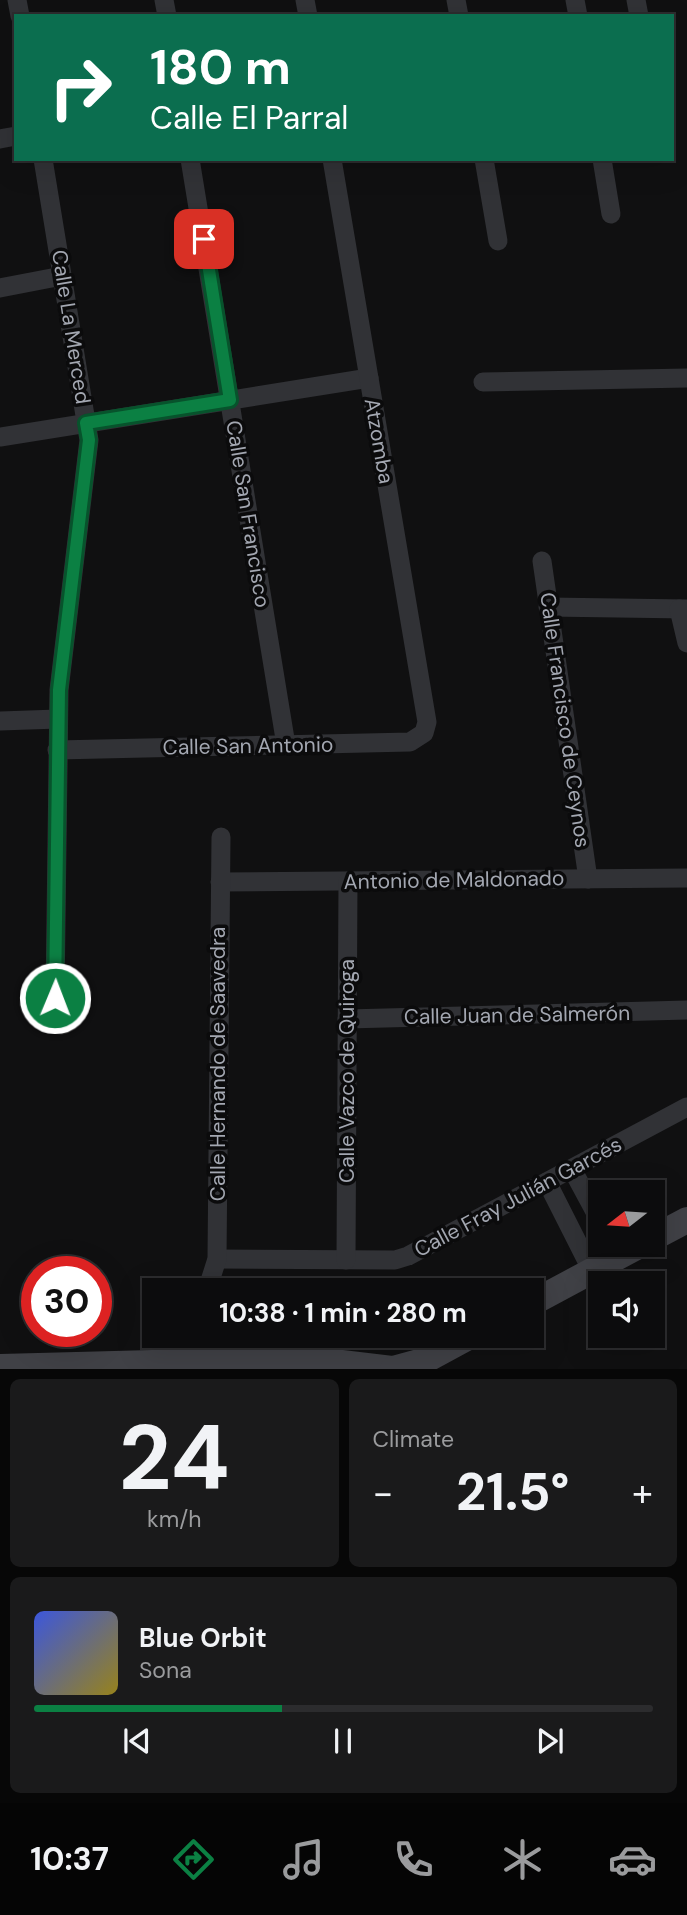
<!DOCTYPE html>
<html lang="en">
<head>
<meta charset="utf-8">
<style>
  body { margin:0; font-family:"DM Sans",sans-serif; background:#1a1a1b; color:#f1f3f6; height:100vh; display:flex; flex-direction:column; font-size:26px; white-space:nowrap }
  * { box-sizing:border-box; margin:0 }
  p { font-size:23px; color:#9a9b9d }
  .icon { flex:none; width:38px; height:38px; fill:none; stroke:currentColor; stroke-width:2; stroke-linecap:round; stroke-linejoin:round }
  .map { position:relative; height:1369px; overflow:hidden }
  .details { display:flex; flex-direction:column; gap:10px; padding:10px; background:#070707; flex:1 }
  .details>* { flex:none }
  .top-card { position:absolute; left:14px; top:14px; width:660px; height:147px; border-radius:0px; box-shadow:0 7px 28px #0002,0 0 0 2px #2c2c2e; background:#0b6e4f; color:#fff; overflow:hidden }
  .needle { width:46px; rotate:253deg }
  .buttons { position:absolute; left:588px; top:1180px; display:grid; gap:14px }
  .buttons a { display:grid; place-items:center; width:77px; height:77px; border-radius:0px; background:#0c0c0d; box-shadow:0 7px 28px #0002,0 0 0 2px #2c2c2e; font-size:35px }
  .speed { position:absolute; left:21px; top:1256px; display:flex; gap:14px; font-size:35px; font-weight:700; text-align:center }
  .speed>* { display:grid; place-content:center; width:91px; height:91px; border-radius:50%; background:#0c0c0d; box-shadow:0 7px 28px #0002,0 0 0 2px #2c2c2e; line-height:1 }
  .speed .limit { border:10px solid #d22; background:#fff; color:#111 }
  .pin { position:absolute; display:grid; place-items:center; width:60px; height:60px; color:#fff; margin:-30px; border-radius:14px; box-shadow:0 4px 10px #0006 }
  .me { position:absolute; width:77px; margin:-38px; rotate:1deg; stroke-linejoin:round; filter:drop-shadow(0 0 5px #0008) }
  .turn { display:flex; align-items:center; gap:24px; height:147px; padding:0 21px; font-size:32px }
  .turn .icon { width:91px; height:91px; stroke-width:2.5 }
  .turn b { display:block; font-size:49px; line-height:60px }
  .big { font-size:52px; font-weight:700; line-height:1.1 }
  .details .card { flex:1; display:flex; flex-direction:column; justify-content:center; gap:10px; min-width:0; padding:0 24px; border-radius:10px; background:#1a1a1b }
  .details .dial { align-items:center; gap:0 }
  .dial b { font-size:91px; line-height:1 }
  .song { display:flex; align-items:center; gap:21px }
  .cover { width:84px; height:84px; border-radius:10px; background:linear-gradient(135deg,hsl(230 70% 55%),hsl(50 70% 35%)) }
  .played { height:7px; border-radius:4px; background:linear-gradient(90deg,#0b8043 40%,#2c2c2e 40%) }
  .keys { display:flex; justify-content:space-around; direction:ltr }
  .heat { display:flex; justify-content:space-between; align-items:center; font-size:38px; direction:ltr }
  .details .tiles { flex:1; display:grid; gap:10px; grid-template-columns:1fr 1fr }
  .card:last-child { grid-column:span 2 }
  .trip { position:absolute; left:142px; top:1278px; width:402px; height:70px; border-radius:0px; background:#0c0c0d; box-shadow:0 7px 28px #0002,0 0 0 2px #2c2c2e; font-weight:700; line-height:70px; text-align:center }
  .tab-bar { display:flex; height:112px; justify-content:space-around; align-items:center; background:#050505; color:#9a9b9d }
  .tab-bar .icon { width:49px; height:49px }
  .tab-bar .active { color:#0b8043 }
  .tab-bar b { font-size:32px; color:#f1f3f6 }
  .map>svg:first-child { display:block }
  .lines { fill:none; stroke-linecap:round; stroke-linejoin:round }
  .street { stroke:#313236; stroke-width:19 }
  .secondary { stroke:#404146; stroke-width:26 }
  .route-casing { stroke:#07532c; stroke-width:18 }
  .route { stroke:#0b8043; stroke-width:12 }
  .labels { text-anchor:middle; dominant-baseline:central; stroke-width:7; stroke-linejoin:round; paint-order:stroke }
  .street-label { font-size:21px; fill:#a3a7b1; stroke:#0b0b0c }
</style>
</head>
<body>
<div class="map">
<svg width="687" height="1369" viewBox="0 0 687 1369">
  <rect width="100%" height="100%" fill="#101011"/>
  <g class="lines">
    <!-- street -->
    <g class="street">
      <path d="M 17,0 L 20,16"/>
      <path d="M 164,0 L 167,16"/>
      <path d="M 305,0 L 308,16"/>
      <path d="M 456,0 L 459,16"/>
      <path d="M 575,0 L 578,16"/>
      <path d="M 636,0 L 639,16"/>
      <path d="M 0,139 L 16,136"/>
      <path d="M 43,159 L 89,440 L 59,690 L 55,998"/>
      <path d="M 190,159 L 286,745"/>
      <path d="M 484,159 L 498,241"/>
      <path d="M 602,159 L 611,214"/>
      <path d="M 0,288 L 62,276"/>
      <path d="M 483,382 L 687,378"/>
      <path d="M 0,437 L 369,378"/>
      <path d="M 542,561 L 588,879"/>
      <path d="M 548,607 L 687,609"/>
      <path d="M 679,609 L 687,643"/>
      <path d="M 0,721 L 58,719"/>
      <path d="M 57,750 L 410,742 L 424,733 L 427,722 L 332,159"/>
      <path d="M 220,882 L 687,878"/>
      <path d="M 347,1019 L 687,1010"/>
      <path d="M 572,1169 L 600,1221"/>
      <path d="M 547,1182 L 592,1271"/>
      <path d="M 217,1259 L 395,1260 L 408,1256 L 687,1107"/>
      <path d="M 346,1260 L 348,881"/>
      <path d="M 210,1290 L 210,1281 L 217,1259 L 221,837"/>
    </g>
    <!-- secondary -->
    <g class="secondary">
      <path d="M 653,1238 L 687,1220"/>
      <path d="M 532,1303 L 642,1244"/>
      <path d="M 0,1367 L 308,1359 L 392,1369"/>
      <path d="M 393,1369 L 426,1360 L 472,1335"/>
    </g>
  </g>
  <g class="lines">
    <!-- route casing -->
    <g class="route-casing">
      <path id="route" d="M 55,998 L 59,690 L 89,440 L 86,423 L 230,400 L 204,239"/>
    </g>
    <!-- route -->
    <use href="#route" class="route"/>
  </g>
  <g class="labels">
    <!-- street labels -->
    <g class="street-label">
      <text transform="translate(71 327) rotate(81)">Calle La Merced</text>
      <text transform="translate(379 441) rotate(80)">Atzomba</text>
      <text transform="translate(248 514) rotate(81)">Calle San Francisco</text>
      <text transform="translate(565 720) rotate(82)">Calle Francisco de Ceynos</text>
      <text transform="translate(248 746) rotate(-1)">Calle San Antonio</text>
      <text transform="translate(454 880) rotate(-1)">Antonio de Maldonado</text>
      <text transform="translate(517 1015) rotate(-1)">Calle Juan de Salmerón</text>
      <text transform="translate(218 1064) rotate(-90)">Calle Hernando de Saavedra</text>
      <text transform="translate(347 1071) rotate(-90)">Calle Vazco de Quiroga</text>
      <text transform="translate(518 1197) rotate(-28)">Calle Fray Julián Garcés</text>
    </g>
  </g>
</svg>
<div class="buttons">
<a><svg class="needle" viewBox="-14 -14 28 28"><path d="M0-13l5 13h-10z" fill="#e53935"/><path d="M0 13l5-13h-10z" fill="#9a9b9d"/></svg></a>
<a><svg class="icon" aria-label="sound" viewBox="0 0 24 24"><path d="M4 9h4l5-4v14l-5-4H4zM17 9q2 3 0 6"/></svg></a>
</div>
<div class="speed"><div class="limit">30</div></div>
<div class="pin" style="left:204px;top:239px;background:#d93025"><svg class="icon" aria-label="arrive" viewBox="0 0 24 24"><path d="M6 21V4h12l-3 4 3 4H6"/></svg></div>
<svg class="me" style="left:55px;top:998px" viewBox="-20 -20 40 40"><circle r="17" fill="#0b8043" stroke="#fff" stroke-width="3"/><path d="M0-11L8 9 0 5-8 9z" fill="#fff"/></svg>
<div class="trip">10:38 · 1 min · 280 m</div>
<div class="top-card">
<div class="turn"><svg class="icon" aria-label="right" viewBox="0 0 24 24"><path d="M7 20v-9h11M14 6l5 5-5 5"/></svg><div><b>180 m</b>Calle El Parral</div></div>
</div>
</div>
<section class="details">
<div class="tiles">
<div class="card dial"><b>24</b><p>km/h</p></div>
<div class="card"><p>Climate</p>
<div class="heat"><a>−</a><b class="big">21.5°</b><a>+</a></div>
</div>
<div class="card">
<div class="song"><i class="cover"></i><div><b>Blue Orbit</b><p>Sona</p></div></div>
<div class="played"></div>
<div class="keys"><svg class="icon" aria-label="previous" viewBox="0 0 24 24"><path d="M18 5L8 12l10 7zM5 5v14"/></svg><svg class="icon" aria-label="pause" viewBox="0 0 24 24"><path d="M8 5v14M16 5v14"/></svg><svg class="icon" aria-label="next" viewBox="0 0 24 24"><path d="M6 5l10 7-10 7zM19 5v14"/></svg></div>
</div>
</div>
</section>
<nav class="tab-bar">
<b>10:37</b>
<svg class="icon active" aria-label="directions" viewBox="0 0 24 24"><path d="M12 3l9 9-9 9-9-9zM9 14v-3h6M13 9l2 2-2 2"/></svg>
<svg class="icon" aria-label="music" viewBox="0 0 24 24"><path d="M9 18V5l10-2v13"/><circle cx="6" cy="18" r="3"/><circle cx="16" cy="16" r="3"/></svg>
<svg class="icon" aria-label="phone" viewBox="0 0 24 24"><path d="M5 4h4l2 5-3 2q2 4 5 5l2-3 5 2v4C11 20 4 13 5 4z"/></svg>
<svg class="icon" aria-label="climate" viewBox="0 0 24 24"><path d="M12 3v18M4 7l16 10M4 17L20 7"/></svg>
<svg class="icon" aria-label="car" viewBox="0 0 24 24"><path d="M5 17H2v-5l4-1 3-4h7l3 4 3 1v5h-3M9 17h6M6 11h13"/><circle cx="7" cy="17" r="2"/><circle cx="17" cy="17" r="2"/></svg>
</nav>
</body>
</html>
